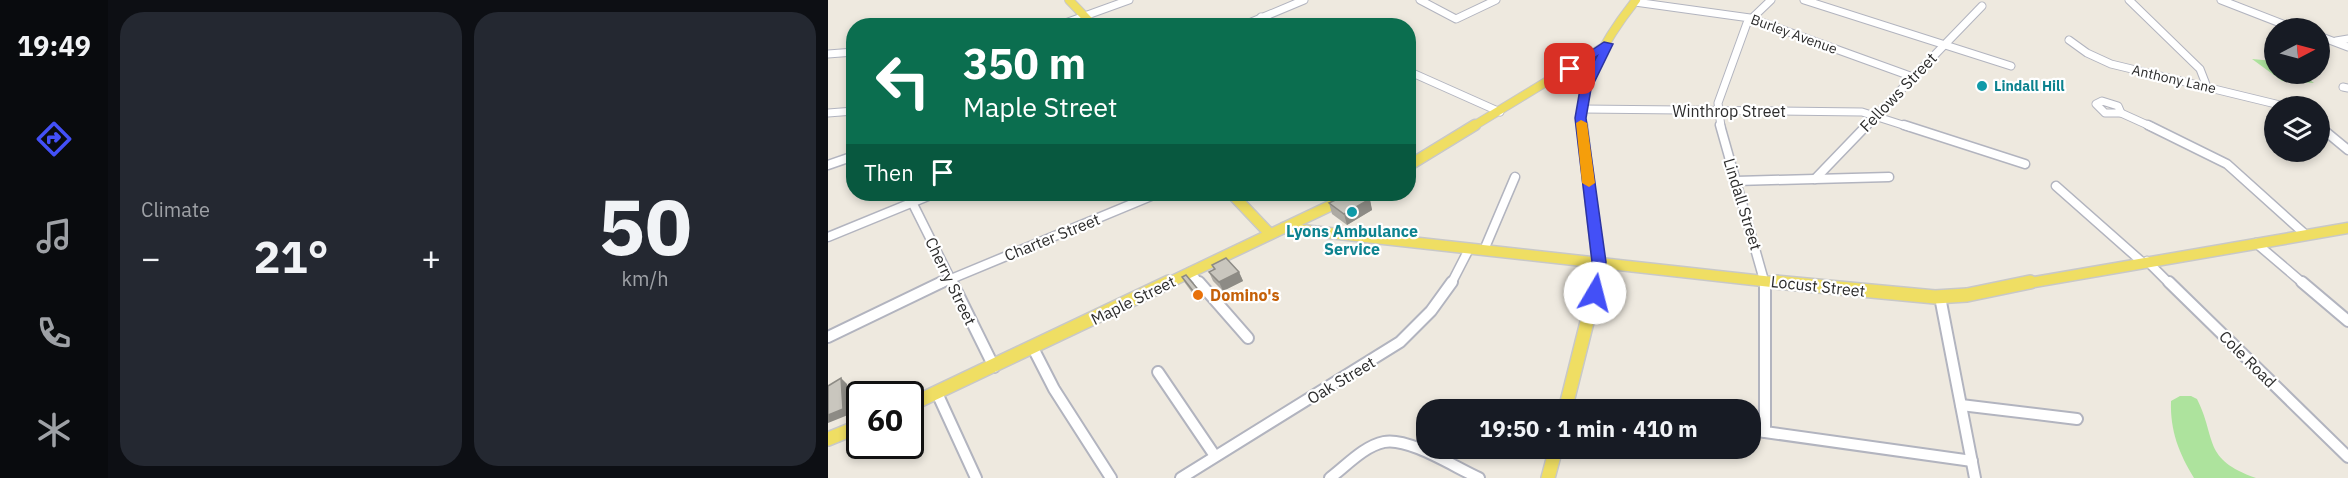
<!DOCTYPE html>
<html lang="en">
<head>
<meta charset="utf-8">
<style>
  body { margin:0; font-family:"IBM Plex Sans",sans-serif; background:#242831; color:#f1f3f6; height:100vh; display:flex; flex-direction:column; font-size:22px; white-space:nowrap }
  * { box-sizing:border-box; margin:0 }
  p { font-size:20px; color:#9ea1a6 }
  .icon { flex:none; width:33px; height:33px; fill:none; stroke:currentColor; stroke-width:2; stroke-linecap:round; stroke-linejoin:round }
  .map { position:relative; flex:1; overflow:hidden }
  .details { display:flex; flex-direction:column; gap:12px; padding:12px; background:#0d0f14; width:720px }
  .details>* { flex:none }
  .hud { position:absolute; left:18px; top:18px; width:570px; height:183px; border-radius:24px; box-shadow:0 3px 9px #0003; background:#0b6e4f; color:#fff; overflow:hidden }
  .needle { width:39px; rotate:84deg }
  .controls { position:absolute; left:1436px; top:18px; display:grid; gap:12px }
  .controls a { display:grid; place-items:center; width:66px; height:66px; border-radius:50%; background:#171b24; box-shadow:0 3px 9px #0003; font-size:30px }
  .speed { position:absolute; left:18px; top:381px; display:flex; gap:12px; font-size:30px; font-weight:700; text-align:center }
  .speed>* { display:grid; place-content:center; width:78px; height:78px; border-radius:50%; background:#171b24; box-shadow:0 3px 9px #0003; line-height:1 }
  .speed .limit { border:3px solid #111; border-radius:9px; background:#fff; color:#111 }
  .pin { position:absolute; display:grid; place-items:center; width:51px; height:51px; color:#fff; margin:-26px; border-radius:12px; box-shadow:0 3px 9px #0006 }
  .me { position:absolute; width:66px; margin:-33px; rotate:8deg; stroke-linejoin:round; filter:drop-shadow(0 0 4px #0008) }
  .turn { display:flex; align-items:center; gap:21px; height:126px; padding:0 18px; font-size:27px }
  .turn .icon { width:78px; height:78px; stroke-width:2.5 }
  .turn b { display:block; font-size:42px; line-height:51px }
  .then { display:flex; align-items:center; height:57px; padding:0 18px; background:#0003; gap:12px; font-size:22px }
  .big { font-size:45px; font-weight:700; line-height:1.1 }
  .details .card { flex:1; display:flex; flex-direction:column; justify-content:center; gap:9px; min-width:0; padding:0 21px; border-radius:24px; background:#242831 }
  .details .dial { align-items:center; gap:0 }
  .dial b { font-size:78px; line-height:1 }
  .heat { display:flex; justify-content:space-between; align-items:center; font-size:33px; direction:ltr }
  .details .tiles { flex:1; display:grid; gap:12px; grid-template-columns:repeat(2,1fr) }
  .trip { position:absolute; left:588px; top:399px; width:345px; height:60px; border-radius:24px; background:#171b24; box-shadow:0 3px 9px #0003; font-weight:700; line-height:60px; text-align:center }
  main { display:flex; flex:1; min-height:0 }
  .menu { display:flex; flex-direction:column; width:108px; justify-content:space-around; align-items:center; background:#090b0e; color:#9ea1a6 }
  .menu .icon { width:42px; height:42px }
  .menu .selected { color:#4350f7 }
  .menu b { font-size:27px; color:#f1f3f6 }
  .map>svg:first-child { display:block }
  .green { fill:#ade39d }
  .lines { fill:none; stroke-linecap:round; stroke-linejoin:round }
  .minor-far2-casing { stroke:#b2b4bf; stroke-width:9 }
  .minor-far1-casing { stroke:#b2b4bf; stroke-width:11 }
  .minor-casing { stroke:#b2b4bf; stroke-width:14 }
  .major-far2-casing { stroke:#c8c8c8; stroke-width:10 }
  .major-far1-casing { stroke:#c8c8c8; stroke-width:13 }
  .major-casing { stroke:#c8c8c8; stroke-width:16 }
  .minor-far2 { stroke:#fff; stroke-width:7 }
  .minor-far1 { stroke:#fff; stroke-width:8 }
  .minor { stroke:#fff; stroke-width:10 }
  .major-far2 { stroke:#efde63; stroke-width:8 }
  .major-far1 { stroke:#efde63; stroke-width:10 }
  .major { stroke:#efde63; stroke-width:13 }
  .wall { fill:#adaaa3 }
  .shaded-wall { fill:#8d8b85 }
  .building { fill:#c9c6be; stroke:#8d8b85; stroke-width:1.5 }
  .route { fill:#4350f7; stroke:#2c34a1; stroke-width:1.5 }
  .slow { fill:#f59e0b }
  .culture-dot { fill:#0f9aa8; stroke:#fff; stroke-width:2 }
  .food-dot { fill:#e8710a; stroke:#fff; stroke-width:2 }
  .labels { text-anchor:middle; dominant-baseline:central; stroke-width:4.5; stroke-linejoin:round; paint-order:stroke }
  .far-street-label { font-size:14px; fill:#2c2c2c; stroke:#fff }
  .far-culture-label { font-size:14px; font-weight:bold; fill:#0d838f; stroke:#fff; text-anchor:start }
  .street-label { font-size:16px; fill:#2c2c2c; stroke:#fff }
  .culture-label { font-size:16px; font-weight:bold; fill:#0d838f; stroke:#fff }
  .food-label { font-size:16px; font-weight:bold; fill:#c56008; stroke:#fff; text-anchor:start }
</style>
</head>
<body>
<main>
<nav class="menu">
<b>19:49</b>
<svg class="icon selected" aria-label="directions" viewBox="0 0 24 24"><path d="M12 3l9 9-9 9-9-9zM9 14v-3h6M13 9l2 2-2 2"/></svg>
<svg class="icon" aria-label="music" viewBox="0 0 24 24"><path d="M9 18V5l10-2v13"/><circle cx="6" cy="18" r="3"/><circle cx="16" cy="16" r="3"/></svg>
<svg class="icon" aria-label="phone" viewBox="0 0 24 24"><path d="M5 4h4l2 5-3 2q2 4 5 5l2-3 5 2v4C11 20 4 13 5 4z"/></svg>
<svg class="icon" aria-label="climate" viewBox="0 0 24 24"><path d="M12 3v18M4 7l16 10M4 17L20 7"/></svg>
</nav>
<section class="details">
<div class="tiles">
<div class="card"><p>Climate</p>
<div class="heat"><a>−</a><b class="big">21°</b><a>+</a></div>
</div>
<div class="card dial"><b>50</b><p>km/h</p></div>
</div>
</section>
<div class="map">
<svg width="1520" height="478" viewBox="0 0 1520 478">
  <rect width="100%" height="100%" fill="#eee9df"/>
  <!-- green -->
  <g class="green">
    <path d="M 1424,59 L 1446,61 L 1446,74 L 1474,74 L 1486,83 L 1454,81 Z"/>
    <path d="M 1352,396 L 1363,396 L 1369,399 C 1389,439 1374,459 1428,478 L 1366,478 C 1351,453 1342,431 1343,401 Z"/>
  </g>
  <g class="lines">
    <!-- minor-far2 casing -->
    <g class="minor-far2-casing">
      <g id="minor-far2">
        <path d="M 592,0 L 628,19 L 668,0"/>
        <path d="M 976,0 L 1183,66"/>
        <path d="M 1301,0 L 1372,69 L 1379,87"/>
        <path d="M 1393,0 L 1465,28"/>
        <path d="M 807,2 L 922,18 L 1085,77"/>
        <path d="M 433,17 L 442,26"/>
        <path d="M 229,26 L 301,0"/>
        <path d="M 414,26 L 476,0"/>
        <path d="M 1491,36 L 1520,47"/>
        <path d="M 1241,40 L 1259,53 L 1283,64 L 1456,106"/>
        <path d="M 1508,41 L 1520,39"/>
        <path d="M 0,54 L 26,52"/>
        <path d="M 580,71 L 672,112"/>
        <path d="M 1515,87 L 1520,88"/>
        <path d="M 1274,101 L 1290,106 L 1293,113 L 1277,113 L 1268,104 Z"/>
        <path d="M 754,109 L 1034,112 L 1081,127"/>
        <path d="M 0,113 L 26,111"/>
        <path d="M 1293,113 L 1324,127"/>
        <path d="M 893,127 L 890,103 L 919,23 L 943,0"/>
        <path d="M 1037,127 L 1154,6"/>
      </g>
    </g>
    <!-- minor-far1 casing -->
    <g class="minor-far1-casing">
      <g id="minor-far1">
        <path d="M 892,125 L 937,284"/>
        <path d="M 1076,125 L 1197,164"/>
        <path d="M 1320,125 L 1399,164 L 1478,235"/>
        <path d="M 1491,126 L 1520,150"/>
        <path d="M 0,165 L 26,156"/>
        <path d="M 987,179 L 1039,125"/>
        <path d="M 908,181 L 1061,177"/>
        <path d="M 1228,186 L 1314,262"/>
        <path d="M 80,194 L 125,284"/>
        <path d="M 0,237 L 105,194"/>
        <path d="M 1428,243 L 1476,284"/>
        <path d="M 656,250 L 687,177"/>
        <path d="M 1319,261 L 1342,284"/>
        <path d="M 362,272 L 372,284"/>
        <path d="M 111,284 L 328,194"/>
        <path d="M 623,284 L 641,249"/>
      </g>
    </g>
    <!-- minor casing -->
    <g class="minor-casing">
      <g id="minor">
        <path d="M 124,282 L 166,367"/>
        <path d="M 371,282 L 420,338"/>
        <path d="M 937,282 L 937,432 L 1144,461"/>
        <path d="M 1341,282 L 1520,457"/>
        <path d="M 1474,282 L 1520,321"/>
        <path d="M 1112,297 L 1147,478"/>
        <path d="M 0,337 L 114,282"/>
        <path d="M 205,348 L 226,389 L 283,478"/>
        <path d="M 330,372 L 387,456"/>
        <path d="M 109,393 L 148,478"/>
        <path d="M 1133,405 L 1249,419"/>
        <path d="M 922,430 L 937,432"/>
        <path d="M 353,478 L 572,342 L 603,311 L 624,282"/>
        <path d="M 502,478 C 518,466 536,446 556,442 C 581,437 628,468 651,478"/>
      </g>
    </g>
    <!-- major-far2 casing -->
    <g class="major-far2-casing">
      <g id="major-far2">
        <path d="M 241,0 L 266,26"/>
        <path d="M 644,127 L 777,46"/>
        <path d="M 754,127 C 749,82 781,34 808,0"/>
      </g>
    </g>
    <!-- major-far1 casing -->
    <g class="major-far1-casing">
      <g id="major-far1">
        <path d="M 754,125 L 771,274 L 769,284"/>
        <path d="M 580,166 L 647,125"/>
        <path d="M 404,194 L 442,234"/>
        <path d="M 456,228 L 962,284"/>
        <path d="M 338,284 L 527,194"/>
        <path d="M 1195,284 L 1520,228"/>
      </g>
    </g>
    <!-- major casing -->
    <g class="major-casing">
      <g id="major">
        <path d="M 948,282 L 1107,297 L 1139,295 L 1202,282"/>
        <path d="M 82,405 L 341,282"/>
        <path d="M 737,410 L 769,282"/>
        <path d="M 0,439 L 32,426"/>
        <path d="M 720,478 L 728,448"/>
      </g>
    </g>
    <!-- minor-far2 -->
    <use href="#minor-far2" class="minor-far2"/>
    <!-- minor-far1 -->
    <use href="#minor-far1" class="minor-far1"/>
    <!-- minor -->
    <use href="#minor" class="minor"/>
    <!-- major-far2 -->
    <use href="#major-far2" class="major-far2"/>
    <!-- major-far1 -->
    <use href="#major-far1" class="major-far1"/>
    <!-- major -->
    <use href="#major" class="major"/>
  </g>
  <!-- wall -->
  <g class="wall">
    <path d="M 541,195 L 544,210 L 519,225 L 504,214 L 501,203 Z"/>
    <path d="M 384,265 L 411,272 L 415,281 L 395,291 L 385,281 L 381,272 L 386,270 Z"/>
    <path d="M 354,277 L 373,293 L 376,299 L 371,302 L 357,283 Z"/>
  </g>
  <!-- shaded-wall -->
  <g class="shaded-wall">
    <path d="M 541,195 L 544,210 L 519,225 L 516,214 Z"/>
    <path d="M 411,272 L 415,281 L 395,291 L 391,282 Z"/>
    <path d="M 373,293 L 376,299 L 371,302 L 369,296 Z"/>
    <path d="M 13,378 L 19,384 L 20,415 L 0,423 L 0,415 Z"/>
  </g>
  <!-- building -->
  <g class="building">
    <path d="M 520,194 L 539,194 L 541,195 L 538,196 L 542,199 L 516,214 L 501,203 Z"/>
    <path d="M 398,258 L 411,272 L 391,282 L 381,272 L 387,269 L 384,265 Z"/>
    <path d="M 358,275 L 373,293 L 369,296 L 354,277 Z"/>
    <path d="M 13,378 L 15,409 L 0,415 L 0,386 Z"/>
  </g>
  <!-- route -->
  <path class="route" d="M 776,42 L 785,44 L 763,89 L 758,118 L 778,262 L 774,293 L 767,298 L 759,293 L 764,262 L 747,118 L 752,89 L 769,56 L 745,71 L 736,69 Z"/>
  <!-- slow -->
  <path class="slow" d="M 753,120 L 759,123 L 767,183 L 761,187 L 754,183 L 748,123 Z"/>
  <!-- markers -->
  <g class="culture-dot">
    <circle cx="1154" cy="86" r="6"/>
    <circle cx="524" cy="212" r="6"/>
  </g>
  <circle class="food-dot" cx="370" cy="295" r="6"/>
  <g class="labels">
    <!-- far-street labels -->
    <g class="far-street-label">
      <text transform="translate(966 34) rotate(20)">Burley Avenue</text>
      <text transform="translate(1346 79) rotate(13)">Anthony Lane</text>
    </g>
    <!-- far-culture labels -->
    <g class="far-culture-label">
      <text x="1166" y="86">Lindall Hill</text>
    </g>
    <!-- street labels -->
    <g class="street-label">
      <text transform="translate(1070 92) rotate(-46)">Fellows Street</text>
      <text x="901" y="111">Winthrop Street</text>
      <text transform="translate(915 204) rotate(73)">Lindall Street</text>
      <text transform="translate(224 237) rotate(-22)">Charter Street</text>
      <text transform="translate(123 281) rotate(64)">Cherry Street</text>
      <text transform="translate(990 286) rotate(6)">Locust Street</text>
      <text transform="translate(305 300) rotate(-26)">Maple Street</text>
      <text transform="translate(1420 359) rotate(45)">Cole Road</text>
      <text transform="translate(513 380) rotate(-31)">Oak Street</text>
    </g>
    <!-- culture labels -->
    <g class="culture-label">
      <text x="524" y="231">Lyons Ambulance<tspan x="524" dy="18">Service</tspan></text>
    </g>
    <!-- food labels -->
    <g class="food-label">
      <text x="382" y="295">Domino's</text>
    </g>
  </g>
</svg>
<div class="controls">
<a><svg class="needle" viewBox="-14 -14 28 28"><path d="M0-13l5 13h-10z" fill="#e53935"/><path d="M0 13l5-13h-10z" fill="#9ea1a6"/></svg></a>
<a><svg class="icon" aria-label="layers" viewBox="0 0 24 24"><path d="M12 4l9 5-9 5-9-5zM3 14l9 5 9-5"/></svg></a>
</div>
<div class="speed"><div class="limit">60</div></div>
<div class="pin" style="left:742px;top:69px;background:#d93025"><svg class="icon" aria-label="arrive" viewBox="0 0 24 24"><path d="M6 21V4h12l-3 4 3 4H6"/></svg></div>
<svg class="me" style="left:767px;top:293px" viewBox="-20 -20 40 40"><circle r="19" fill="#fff"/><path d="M0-13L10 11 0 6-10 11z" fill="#4350f7"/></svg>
<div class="trip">19:50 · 1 min · 410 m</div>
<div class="hud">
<div class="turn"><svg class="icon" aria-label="left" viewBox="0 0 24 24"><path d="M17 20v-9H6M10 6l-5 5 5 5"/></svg><div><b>350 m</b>Maple Street</div></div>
<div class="then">Then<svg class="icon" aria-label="arrive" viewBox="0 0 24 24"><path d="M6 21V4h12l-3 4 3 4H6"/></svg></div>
</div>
</div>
</main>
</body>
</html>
